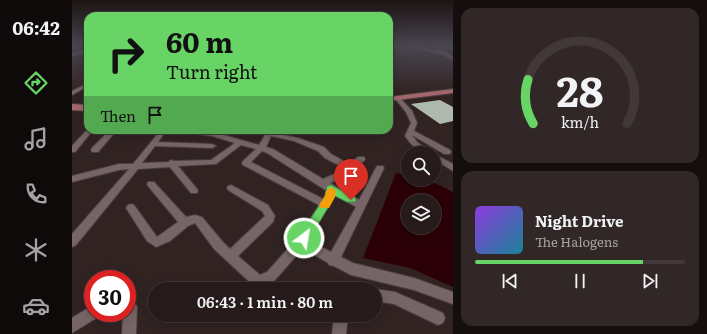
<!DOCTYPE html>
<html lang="en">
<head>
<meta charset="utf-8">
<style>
  body { margin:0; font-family:Literata,serif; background:#322727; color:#f1f3f6; height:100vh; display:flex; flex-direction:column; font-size:15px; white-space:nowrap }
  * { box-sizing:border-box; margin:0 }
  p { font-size:13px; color:#a4a1a2 }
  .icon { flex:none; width:22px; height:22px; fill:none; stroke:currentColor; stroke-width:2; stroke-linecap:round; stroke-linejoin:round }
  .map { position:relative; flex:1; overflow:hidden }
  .drawer { display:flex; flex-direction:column; gap:8px; padding:8px; background:#150e0e; width:254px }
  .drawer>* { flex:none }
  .banner { position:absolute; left:12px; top:12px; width:309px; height:122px; border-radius:12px; box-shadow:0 2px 10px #0003,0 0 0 1px #423839; background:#68d465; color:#111; overflow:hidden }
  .controls { position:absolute; left:329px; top:146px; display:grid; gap:8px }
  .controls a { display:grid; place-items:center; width:40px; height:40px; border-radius:50%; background:#261a1a; box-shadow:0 2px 10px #0003,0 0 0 1px #423839; font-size:20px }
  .speed { position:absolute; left:12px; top:270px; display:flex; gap:8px; font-size:20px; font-weight:700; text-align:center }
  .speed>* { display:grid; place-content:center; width:52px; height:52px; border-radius:50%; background:#261a1a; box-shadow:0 2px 10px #0003,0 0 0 1px #423839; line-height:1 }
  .speed .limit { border:6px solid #d22; background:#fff; color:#111 }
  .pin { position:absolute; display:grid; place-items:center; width:34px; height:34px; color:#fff; margin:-41px -17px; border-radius:50% 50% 50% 0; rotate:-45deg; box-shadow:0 0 4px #0007 }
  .pin .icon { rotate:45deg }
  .me { position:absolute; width:44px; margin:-22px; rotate:31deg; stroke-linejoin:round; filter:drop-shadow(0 0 3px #0008) }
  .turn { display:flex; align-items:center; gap:14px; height:84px; padding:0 16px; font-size:18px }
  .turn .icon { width:52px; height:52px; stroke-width:2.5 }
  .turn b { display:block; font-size:28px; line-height:34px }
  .then { display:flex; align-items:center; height:38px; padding:0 16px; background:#0003; gap:8px; font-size:15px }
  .drawer .card { flex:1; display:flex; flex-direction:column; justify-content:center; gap:6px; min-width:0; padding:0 14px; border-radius:12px; background:#322727 }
  .drawer .dial { align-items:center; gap:0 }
  .dial svg { height:104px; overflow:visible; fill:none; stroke:#423839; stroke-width:7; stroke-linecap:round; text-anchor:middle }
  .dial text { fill:#f1f3f6; stroke:none }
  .song { display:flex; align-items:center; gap:12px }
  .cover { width:48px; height:48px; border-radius:6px; background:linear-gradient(135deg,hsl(270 70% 55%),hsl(190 70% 35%)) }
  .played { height:4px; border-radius:2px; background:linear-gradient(90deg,#68d465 80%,#423839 80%) }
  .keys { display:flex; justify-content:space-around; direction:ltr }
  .trip { position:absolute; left:76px; top:282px; width:234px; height:40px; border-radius:20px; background:#261a1a; box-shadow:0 2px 10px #0003,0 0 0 1px #423839; font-weight:600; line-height:40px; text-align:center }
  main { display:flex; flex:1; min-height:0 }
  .tab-bar { display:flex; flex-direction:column; width:72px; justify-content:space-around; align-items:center; background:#0f0a0a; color:#a4a1a2 }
  .tab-bar .icon { width:28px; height:28px }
  .tab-bar .current { color:#68d465 }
  .tab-bar b { font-size:18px; color:#f1f3f6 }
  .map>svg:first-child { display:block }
  .water { fill:#2a0006; fill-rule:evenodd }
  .building { fill:#aebaad }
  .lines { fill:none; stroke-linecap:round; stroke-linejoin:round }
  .minor-casing { stroke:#4b3e3f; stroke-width:2 }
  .tertiary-casing { stroke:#4b3e3f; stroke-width:2 }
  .primary-casing { stroke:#4b3e3f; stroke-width:2 }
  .minor { fill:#776565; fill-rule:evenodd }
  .tertiary { fill:#776565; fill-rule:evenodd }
  .primary { fill:#a3676b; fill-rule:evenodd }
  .route { fill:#68d465; stroke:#448a42 }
  .slow { fill:#f59e0b }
</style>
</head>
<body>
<main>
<nav class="tab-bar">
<b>06:42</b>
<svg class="icon current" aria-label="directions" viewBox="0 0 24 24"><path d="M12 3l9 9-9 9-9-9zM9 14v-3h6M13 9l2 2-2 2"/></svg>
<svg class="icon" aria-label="music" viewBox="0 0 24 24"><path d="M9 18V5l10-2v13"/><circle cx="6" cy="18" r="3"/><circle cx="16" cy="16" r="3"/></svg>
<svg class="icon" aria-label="phone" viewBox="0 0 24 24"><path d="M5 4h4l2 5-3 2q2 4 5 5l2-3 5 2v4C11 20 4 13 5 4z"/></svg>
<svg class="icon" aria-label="climate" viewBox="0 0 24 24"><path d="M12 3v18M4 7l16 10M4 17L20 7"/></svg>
<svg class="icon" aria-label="car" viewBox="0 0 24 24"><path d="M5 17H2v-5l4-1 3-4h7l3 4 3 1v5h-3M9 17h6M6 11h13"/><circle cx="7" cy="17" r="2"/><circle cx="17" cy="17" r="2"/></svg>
</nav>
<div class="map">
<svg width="381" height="334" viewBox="0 0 381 334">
  <rect width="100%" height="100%" fill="#322323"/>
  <!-- water -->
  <path class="water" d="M 324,173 L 336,176 L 336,179 C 352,179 367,184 381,192 L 381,287 L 338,268 L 291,258 ZM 336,201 L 362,201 L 362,227 L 336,227 Z"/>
  <!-- building -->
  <path class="building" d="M 368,100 L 381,107 L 381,121 L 368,124 L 339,104 Z"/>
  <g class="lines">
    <!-- minor casing -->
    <g class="minor-casing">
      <g id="minor">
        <path d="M 336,46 L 343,46 L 374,54 L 372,55 Z"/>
        <path d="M 16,49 L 16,51 L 0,56 L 0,54 Z"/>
        <path d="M 16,83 L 16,86 L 0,95 L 0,91 Z"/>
        <path d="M 325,99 L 329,99 L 340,111 L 345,123 L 342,131 L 378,150 L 379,152 L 378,154 L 372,154 L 340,135 L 345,142 L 360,153 C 347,153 340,146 333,136 L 339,123 L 334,112 L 325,101 Z"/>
        <path d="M 16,129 L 16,130 L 21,130 L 3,152 L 0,152 L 0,146 Z"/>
        <path d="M 38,130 L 45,130 L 26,152 L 20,152 L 19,150 L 20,148 Z"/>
        <path d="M 89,130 L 95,130 L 86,142 L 140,144 L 144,146 L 140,148 L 83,146 L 70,163 L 96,162 L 99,160 L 102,161 L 139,160 L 163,143 L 140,136 L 106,132 L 103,130 L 124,130 L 141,132 L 187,145 L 196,130 L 202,130 L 201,133 L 226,138 L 252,147 L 259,154 L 277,164 L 286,157 L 292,157 L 293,159 L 292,161 L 273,176 L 258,183 L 287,200 L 305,166 L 311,166 L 312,168 L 269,257 L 281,263 L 342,278 L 381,292 L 381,304 L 342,290 L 279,275 L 262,266 L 257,265 L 256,263 L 231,248 L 203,280 C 197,285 189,290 182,286 L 142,249 L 123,223 L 116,226 L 98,241 L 84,247 L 75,241 L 56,211 L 54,208 L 56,205 L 59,204 L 62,205 L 85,237 L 106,222 L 76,186 L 75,184 L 76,182 L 82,182 L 114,217 L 123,215 L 130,217 L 150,241 L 158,249 L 193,216 L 190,211 L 156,190 L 155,188 L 156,186 L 159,185 L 196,205 L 203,216 L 201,222 L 166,256 L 188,275 L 195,272 L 228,235 L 247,205 L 171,165 L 170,163 L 171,161 L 184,149 L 169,145 L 144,164 L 106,166 L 125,189 L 126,191 L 125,193 L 119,193 L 98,167 L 66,169 L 4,245 L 0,247 L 0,234 L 57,169 L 47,170 L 0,182 L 0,176 L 47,164 L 61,164 ZM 199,136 L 222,141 L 246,151 L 253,158 L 272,168 L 267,172 L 251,179 L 201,149 L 194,147 ZM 190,151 L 195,153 L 255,191 L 251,199 L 179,162 ZM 263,195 L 284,207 L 259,252 L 242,243 L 237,239 Z"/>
        <path d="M 362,154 L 381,164 L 381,171 L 362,159 Z"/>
        <path d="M 302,289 L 303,289 L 323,292 L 371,313 L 373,318 L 371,323 L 366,325 L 322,304 L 303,301 L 303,289 Z"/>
        <path d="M 55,295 L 60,297 L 65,307 L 64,334 L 50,334 L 51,313 L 55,313 Z"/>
        <path d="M 21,305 L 21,313 L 27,313 L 26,317 L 0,333 L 0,318 Z"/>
        <path d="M 262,315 L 276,315 L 274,334 L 260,334 Z"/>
      </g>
    </g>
    <!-- tertiary casing -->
    <g class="tertiary-casing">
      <path id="tertiary" d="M 364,46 L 368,46 L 369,49 L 381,57 L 381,60 L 365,51 Z"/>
    </g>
    <!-- primary casing -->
    <g class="primary-casing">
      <g id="primary">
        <path d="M 381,89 L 381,93 L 317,101 L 317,97 Z"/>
        <path d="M 0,104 L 16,105 L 16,111 L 0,110 Z"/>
      </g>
    </g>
    <!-- minor -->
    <use href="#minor" class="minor"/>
    <!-- tertiary -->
    <use href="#tertiary" class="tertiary"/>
    <!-- primary -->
    <use href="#primary" class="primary"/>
  </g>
  <!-- sky -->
  <linearGradient id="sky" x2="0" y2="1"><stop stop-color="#1c1313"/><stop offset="0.49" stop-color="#494550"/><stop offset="1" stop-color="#494550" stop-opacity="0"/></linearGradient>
  <rect width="381" height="93" fill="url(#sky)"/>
  <!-- route -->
  <path class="route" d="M 259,185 L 283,197 L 284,200 L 283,202 L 275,202 L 263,196 L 236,241 L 232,243 L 228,241 L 226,238 L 228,234 L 253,197 L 255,186 Z"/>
  <!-- slow -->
  <path class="slow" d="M 259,187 L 264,191 L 263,197 L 257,208 L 249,208 L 247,205 L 253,196 L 254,191 Z"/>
</svg>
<div class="controls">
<a><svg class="icon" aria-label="search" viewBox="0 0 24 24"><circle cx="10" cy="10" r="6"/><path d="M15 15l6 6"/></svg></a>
<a><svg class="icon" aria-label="layers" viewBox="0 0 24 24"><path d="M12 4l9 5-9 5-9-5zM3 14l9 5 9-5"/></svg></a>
</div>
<div class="speed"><div class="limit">30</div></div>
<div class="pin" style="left:279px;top:200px;background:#d93025"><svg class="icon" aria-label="arrive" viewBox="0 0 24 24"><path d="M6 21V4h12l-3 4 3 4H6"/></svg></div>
<svg class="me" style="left:232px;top:238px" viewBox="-20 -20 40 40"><circle r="17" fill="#68d465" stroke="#fff" stroke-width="3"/><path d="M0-11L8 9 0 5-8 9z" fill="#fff"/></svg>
<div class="trip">06:43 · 1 min · 80 m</div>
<div class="banner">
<div class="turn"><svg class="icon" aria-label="right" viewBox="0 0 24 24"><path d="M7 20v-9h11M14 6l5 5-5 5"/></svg><div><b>60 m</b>Turn right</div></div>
<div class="then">Then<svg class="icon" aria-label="arrive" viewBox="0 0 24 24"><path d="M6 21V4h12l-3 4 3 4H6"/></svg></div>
</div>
</div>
<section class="drawer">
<div class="card dial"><svg viewBox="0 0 100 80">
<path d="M14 69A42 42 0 1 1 86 69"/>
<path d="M14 69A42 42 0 0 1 10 35" stroke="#68d465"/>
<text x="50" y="56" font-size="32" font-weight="700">28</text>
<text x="50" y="72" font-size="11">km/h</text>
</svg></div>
<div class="card">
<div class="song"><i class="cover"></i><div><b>Night Drive</b><p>The Halogens</p></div></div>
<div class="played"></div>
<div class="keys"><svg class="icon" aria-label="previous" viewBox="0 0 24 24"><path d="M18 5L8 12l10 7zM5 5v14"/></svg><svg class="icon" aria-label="pause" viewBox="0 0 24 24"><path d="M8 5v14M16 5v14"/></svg><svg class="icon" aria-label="next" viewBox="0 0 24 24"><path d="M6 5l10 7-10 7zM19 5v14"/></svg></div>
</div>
</section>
</main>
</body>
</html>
